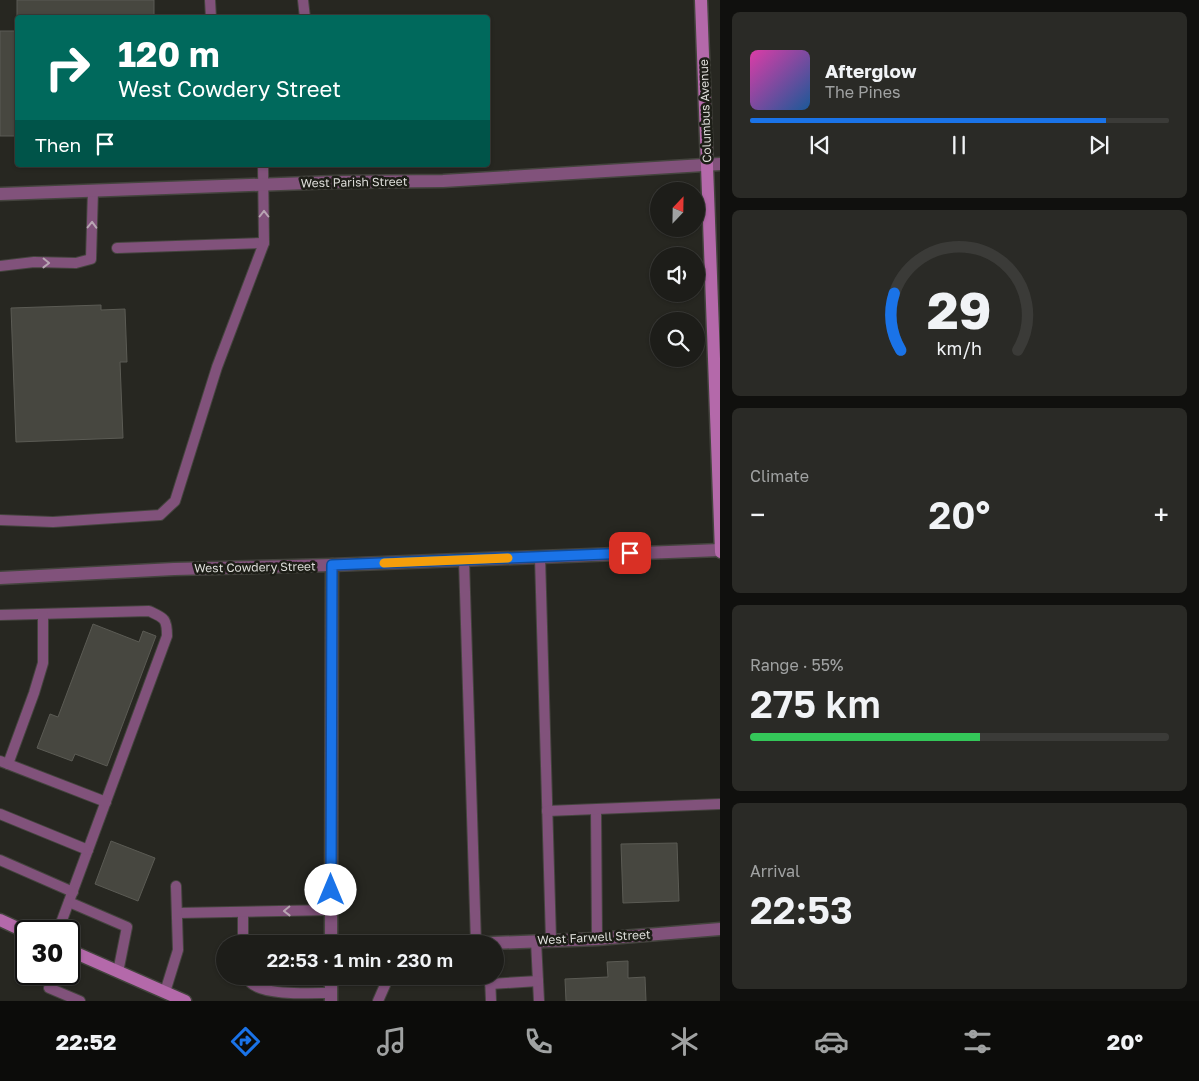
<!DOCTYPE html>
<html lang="en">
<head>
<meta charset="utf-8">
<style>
  body { margin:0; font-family:"Golos Text",sans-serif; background:#2a2a26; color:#f1f3f6; height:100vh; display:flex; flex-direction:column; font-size:19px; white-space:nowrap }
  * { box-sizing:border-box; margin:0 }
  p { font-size:16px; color:#a0a2a2 }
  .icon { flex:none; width:28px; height:28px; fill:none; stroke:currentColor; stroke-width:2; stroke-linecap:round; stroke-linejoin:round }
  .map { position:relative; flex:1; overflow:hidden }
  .sheet { display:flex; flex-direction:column; gap:12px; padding:12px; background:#10100e; width:479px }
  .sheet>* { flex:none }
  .banner { position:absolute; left:15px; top:15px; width:475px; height:152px; border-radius:5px; box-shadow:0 1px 4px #0004,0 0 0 1px #3b3b38; background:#00695c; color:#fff; overflow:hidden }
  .needle { width:32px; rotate:22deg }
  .tools { position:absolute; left:650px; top:182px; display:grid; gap:10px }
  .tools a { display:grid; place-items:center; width:55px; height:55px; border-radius:50%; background:#1d1d19; box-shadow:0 1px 4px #0004,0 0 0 1px #3b3b38; font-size:25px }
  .speed { position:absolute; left:15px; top:920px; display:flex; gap:10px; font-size:25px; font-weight:700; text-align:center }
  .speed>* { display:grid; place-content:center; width:65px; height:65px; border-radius:50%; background:#1d1d19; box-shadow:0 1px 4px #0004,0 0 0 1px #3b3b38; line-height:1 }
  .speed .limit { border:2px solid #111; border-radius:8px; background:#fff; color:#111 }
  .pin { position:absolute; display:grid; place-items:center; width:42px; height:42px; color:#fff; margin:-21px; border-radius:10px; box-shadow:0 2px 8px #0006 }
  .me { position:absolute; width:55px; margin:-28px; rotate:0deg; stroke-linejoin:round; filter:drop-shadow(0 0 4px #0008) }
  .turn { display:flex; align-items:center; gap:18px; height:105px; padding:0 20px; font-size:22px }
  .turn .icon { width:65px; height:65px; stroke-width:2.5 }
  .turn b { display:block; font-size:35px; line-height:42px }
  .then { display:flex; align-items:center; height:48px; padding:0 20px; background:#0003; gap:10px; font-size:19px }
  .big { font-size:38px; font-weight:600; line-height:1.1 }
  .sheet .widget { flex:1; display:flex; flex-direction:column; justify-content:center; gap:8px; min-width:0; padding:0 18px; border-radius:8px; background:#2a2a26 }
  .sheet .dial { align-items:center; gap:0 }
  .dial svg { height:130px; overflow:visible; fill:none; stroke:#3b3b38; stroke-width:7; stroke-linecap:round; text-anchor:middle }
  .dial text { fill:#f1f3f6; stroke:none }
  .song { display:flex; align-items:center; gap:15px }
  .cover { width:60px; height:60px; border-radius:8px; background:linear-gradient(135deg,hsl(320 70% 55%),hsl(210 70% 35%)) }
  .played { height:5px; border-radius:2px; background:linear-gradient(90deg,#1a73e8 85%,#3b3b38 85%) }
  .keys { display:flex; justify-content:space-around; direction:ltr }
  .heat { display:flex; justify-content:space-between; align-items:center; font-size:28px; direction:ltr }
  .charge { height:8px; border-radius:4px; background:linear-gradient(90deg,#34c759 55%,#3b3b38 0) }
  .trip { position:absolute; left:216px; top:935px; width:288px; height:50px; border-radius:25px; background:#1d1d19; box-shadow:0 1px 4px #0004,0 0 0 1px #3b3b38; font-weight:600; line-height:50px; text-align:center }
  .tab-bar { display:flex; height:80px; justify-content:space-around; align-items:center; background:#0c0c0a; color:#a0a2a2 }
  .tab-bar .icon { width:35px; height:35px }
  .tab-bar .current { color:#1a73e8 }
  .tab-bar b { font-size:22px; color:#f1f3f6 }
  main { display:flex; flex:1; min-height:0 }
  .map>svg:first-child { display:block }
  .building { fill:#474740; stroke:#5b5b54 }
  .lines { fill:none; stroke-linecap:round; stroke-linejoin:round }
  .service-casing { stroke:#44443e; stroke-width:12 }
  .minor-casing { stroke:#44443e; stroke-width:15 }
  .secondary-casing { stroke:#44443e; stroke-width:15 }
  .service { stroke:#81527b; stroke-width:10 }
  .minor { stroke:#81527b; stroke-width:12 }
  .secondary { stroke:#b469aa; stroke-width:12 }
  .oneway { stroke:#b8a5b3 }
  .route-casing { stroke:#114b97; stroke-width:12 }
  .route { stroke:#1a73e8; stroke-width:9 }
  .slow { stroke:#f59e0b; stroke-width:9 }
  .labels { text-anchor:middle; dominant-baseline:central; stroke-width:5; stroke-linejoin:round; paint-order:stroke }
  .street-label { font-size:12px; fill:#ddddd9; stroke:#1d1e17 }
</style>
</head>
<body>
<main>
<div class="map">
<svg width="721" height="1001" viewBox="0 0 721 1001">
  <rect width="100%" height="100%" fill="#272721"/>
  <!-- building -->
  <g class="building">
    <rect x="17" y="0" width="137" height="18"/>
    <rect x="0" y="31" width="18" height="105"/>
    <path d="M 101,305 L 101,310 L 125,309 L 127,362 L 120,362 L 123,438 L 16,442 L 11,308 Z"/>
    <path d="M 93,624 L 139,642 L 143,631 L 156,636 L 107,766 L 75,754 L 72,761 L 37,748 L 50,714 L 58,717 Z"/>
    <path d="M 111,841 L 155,858 L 138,901 L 95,884 Z"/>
    <path d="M 677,843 L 679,901 L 623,903 L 621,844 Z"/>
    <path d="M 628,961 L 628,978 L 645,977 L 646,1001 L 566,1001 L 565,979 L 608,977 L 607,962 Z"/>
  </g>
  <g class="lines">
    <!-- service casing -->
    <g class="service-casing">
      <g id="service">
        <path d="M 210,0 L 211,18"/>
        <path d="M 303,0 L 305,18"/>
        <path d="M 117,248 L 264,243"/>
        <path d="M 0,266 L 34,262 L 76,263 L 91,259 L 93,190"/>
        <path d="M 0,520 L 53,522 L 160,515 L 175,501 L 217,367 L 264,243 L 263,165"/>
        <path d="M 540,557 L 551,940"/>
        <path d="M 464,560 L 476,943"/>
        <path d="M 0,615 L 149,611 C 164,618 167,618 167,636 L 58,931"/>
        <path d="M 0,761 L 106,802"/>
        <path d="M 8,764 L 34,693 L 43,663 L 43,614"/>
        <path d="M 596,810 L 597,939"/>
        <path d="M 547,811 L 721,804"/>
        <path d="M 0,814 L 88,850"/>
        <path d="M 0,860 L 73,892"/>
        <path d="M 69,902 L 127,927 L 118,972"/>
        <path d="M 243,912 L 243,944"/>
        <path d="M 177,913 L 331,910"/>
        <path d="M 536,941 L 539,1001"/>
        <path d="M 55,974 L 49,988 L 80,1001"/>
        <path d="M 247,976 C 248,979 249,981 251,983 C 264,996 313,993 331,993"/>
        <path d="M 490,976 L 491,1001"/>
        <path d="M 490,984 L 538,981"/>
        <path d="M 165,992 L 178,950 L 176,886"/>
        <path d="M 378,1001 L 389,976"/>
      </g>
    </g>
    <!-- minor casing -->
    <g class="minor-casing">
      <g id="minor">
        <path d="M 0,194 L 335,182 L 443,181 L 721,164"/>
        <path d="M 0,578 L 174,569 L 332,565 L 720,550"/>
        <path d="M 331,944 L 332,565"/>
        <path d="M 467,944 L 597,939 L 721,929"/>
        <path d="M 331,1001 L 331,976"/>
      </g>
    </g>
    <!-- secondary casing -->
    <g class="secondary-casing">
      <g id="secondary">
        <path d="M 701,0 L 721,552"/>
        <path d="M 0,920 L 26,932"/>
        <path d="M 69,950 L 185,1001"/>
      </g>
    </g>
    <!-- service -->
    <use href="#service" class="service"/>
    <!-- minor -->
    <use href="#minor" class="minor"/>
    <!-- secondary -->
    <use href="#secondary" class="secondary"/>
  </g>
  <!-- one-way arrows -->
  <defs><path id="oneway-chevron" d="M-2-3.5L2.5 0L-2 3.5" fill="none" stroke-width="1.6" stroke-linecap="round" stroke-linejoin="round" transform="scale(1.25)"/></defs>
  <g class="oneway">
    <use href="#oneway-chevron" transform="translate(264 214) rotate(-90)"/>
    <use href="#oneway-chevron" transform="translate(92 225) rotate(-89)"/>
    <use href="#oneway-chevron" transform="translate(46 263) rotate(1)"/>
    <use href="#oneway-chevron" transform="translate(287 911) rotate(179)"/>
  </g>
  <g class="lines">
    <!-- route casing -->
    <g class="route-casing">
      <path id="route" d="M 331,890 L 332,565 L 630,553"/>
    </g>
    <!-- route -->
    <use href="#route" class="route"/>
    <!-- slow -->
    <path class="slow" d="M 384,563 L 508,558"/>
  </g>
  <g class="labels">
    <!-- street labels -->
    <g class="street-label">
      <text transform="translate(705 111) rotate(-92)">Columbus Avenue</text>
      <text transform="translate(354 182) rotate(-1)">West Parish Street</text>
      <text transform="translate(255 567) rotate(-1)">West Cowdery Street</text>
      <text transform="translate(594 937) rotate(-3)">West Farwell Street</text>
    </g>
  </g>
</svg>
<div class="tools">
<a><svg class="needle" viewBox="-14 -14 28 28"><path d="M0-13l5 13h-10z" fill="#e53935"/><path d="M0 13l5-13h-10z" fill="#a0a2a2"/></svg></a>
<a><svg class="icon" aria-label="sound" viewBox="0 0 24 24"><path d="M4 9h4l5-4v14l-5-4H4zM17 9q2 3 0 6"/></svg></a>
<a><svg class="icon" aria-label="search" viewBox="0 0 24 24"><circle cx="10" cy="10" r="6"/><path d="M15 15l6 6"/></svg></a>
</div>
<div class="speed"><div class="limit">30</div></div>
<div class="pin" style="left:630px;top:553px;background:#d93025"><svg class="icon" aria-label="arrive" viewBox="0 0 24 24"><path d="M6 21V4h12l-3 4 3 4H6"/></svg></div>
<svg class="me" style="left:331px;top:890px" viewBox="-20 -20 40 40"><circle r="19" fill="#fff"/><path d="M0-13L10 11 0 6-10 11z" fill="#1a73e8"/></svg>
<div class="trip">22:53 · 1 min · 230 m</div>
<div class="banner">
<div class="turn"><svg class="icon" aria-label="right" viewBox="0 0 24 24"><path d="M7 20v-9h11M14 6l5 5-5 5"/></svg><div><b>120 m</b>West Cowdery Street</div></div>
<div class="then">Then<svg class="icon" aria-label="arrive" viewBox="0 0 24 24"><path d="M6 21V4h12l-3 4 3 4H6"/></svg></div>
</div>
</div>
<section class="sheet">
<div class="widget">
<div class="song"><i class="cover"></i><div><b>Afterglow</b><p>The Pines</p></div></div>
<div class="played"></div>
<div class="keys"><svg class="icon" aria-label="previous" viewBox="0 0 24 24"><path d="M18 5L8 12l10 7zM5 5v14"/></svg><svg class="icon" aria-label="pause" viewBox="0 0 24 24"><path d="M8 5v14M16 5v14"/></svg><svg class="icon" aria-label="next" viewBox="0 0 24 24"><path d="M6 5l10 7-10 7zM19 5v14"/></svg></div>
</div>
<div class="widget dial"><svg viewBox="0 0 100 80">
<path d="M14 69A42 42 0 1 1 86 69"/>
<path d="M14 69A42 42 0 0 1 10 34" stroke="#1a73e8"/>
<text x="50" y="56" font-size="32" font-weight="700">29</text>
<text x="50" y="72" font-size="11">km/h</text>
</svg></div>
<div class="widget"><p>Climate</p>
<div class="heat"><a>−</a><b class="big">20°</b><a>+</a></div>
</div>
<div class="widget"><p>Range · 55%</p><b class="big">275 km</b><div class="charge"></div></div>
<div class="widget"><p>Arrival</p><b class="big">22:53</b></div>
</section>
</main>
<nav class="tab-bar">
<b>22:52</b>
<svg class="icon current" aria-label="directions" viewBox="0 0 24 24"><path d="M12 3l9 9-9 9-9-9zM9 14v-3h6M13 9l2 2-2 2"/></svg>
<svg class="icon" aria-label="music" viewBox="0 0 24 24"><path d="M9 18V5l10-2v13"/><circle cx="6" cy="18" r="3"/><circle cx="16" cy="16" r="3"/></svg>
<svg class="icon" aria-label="phone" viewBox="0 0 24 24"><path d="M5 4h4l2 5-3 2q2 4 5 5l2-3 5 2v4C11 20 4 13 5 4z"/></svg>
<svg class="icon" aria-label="climate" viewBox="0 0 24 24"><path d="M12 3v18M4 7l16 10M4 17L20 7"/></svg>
<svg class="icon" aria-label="car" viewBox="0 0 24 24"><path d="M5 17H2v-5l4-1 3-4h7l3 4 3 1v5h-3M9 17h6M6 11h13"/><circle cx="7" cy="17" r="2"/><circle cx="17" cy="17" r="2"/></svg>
<svg class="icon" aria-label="filters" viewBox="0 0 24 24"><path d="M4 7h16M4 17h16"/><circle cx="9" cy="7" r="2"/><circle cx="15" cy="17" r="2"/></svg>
<b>20°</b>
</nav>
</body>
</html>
